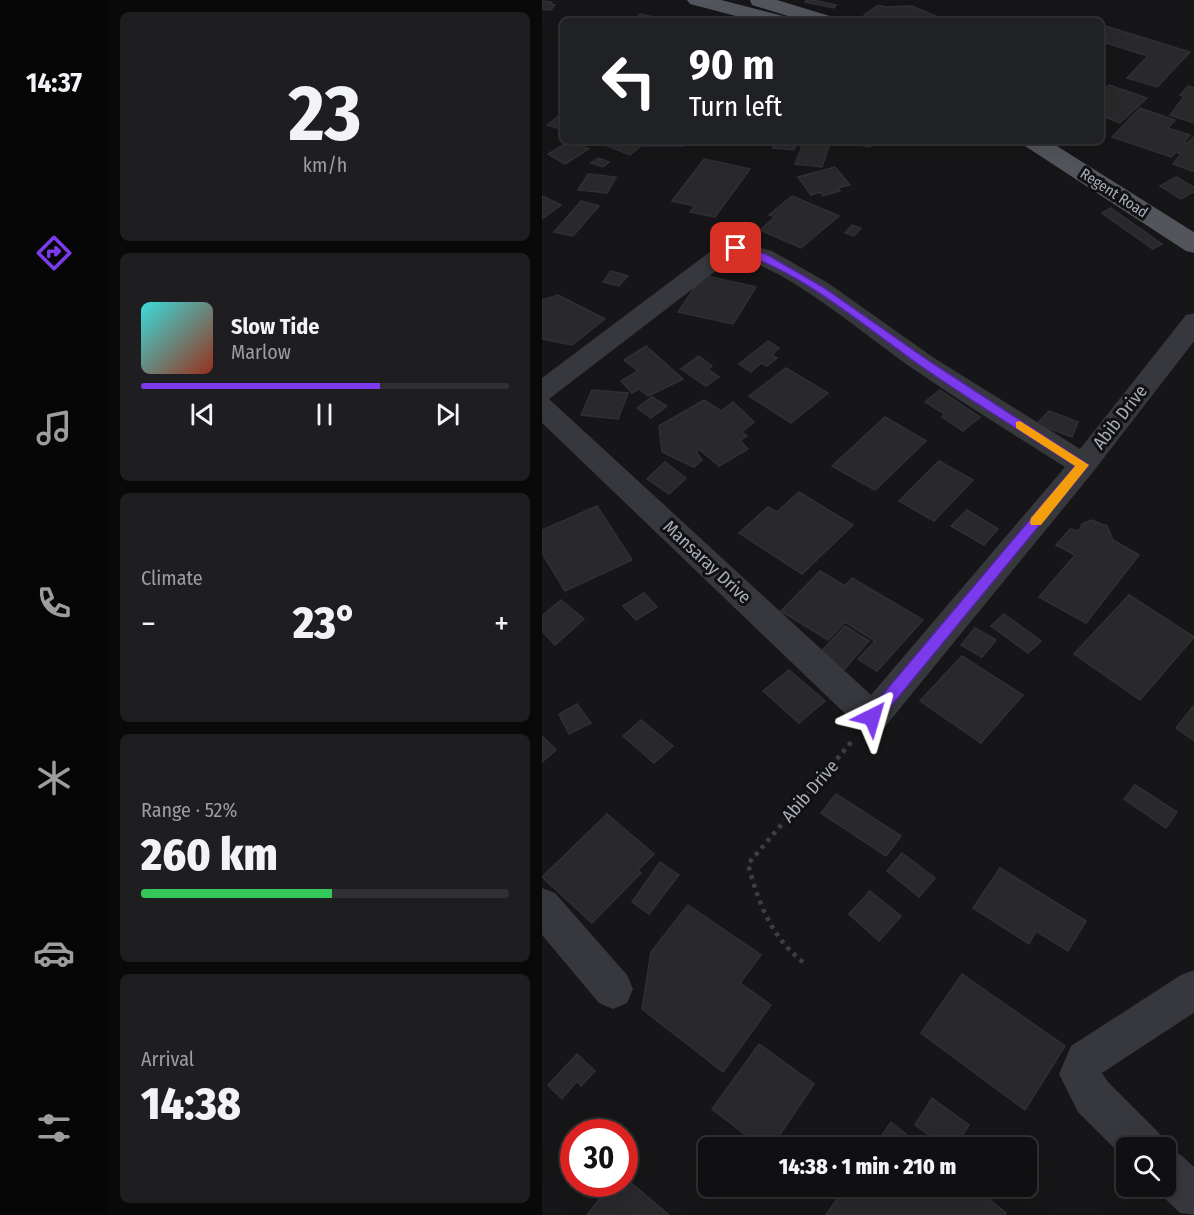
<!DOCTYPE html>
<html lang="en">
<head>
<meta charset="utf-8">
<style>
  body { margin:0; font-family:"Fira Sans Condensed",sans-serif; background:#1e1e20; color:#f1f3f6; height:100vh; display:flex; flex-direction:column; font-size:22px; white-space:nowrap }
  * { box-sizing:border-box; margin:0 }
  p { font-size:20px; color:#9c9d9f }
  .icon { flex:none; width:33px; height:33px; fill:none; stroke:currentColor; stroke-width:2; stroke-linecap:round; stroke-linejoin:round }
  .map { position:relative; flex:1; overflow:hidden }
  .sheet { display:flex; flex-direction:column; gap:12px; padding:12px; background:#09090a; width:434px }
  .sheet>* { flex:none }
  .hud { position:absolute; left:18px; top:18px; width:544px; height:126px; border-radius:9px; box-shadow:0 6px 24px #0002,0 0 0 2px #303032; background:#202124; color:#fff; overflow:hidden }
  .fabs { position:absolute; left:574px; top:1137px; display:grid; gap:12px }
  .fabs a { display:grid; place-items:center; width:60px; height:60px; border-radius:9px; background:#101012; box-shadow:0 6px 24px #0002,0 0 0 2px #303032; font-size:30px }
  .speed { position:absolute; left:18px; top:1119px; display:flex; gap:12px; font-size:30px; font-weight:700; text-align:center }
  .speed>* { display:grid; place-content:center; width:78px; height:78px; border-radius:50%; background:#101012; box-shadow:0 6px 24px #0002,0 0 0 2px #303032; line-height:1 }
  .speed .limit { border:9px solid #d22; background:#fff; color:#111 }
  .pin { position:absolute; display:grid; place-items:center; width:51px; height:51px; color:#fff; margin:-26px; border-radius:12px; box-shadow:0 3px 9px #0006 }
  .me { position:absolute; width:66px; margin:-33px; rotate:40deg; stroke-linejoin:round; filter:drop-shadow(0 0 4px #0008) }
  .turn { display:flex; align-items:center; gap:21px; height:126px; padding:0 30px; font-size:27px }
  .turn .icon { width:78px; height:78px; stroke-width:2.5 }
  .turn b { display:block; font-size:42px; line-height:51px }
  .big { font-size:45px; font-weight:800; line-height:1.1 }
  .sheet .widget { flex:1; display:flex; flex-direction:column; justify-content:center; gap:9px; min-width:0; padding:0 21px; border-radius:9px; background:#1e1e20 }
  .sheet .dial { align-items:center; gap:0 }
  .dial b { font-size:78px; line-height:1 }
  .song { display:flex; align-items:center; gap:18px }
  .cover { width:72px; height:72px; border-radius:9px; background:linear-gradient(135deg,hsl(180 70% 55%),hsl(10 70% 35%)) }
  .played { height:6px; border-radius:3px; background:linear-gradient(90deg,#7c3aed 65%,#303032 65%) }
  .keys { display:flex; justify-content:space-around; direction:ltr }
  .heat { display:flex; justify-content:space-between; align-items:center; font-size:33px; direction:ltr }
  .charge { height:9px; border-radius:4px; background:linear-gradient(90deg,#34c759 52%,#303032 0) }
  .trip { position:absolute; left:156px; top:1137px; width:339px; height:60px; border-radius:9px; background:#101012; box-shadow:0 6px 24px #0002,0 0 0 2px #303032; font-weight:800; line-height:60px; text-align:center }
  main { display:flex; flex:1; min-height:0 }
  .tab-bar { display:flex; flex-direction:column; width:108px; justify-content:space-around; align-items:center; background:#060607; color:#9c9d9f }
  .tab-bar .icon { width:42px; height:42px }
  .tab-bar .on { color:#7c3aed }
  .tab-bar b { font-size:27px; color:#f1f3f6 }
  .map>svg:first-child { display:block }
  .building { fill:#29292c; stroke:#303034; stroke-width:1.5 }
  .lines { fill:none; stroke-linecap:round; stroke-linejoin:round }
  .path { stroke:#3d3f44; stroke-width:4.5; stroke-dasharray:4 5; stroke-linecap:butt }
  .minor { fill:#37383d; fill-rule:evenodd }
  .major { fill:#53555c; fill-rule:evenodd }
  .route { fill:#7c3aed; stroke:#51269a; stroke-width:1.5 }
  .slow { fill:#f59e0b }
  .labels { text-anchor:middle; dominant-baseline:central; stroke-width:6; stroke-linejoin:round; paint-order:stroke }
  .far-street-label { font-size:15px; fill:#a8adb8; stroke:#111113 }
  .street-label { font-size:18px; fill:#a8adb8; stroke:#111113 }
</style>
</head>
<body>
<main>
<nav class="tab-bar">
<b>14:37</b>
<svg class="icon on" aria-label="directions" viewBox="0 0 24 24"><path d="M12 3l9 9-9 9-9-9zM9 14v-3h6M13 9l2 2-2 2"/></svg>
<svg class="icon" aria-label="music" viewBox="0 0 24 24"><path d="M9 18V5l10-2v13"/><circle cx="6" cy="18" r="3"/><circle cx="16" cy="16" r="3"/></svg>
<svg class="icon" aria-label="phone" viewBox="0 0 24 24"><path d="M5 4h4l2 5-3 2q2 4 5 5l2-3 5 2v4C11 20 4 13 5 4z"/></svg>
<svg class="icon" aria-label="climate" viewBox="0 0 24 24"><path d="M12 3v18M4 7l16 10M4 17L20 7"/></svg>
<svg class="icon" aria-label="car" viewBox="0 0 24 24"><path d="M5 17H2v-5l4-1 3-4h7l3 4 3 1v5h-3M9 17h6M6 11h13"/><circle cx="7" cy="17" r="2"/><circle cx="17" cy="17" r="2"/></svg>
<svg class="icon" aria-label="filters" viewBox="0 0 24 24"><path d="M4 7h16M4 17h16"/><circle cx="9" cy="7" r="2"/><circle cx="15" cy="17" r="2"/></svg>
</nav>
<section class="sheet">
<div class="widget dial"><b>23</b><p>km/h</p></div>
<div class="widget">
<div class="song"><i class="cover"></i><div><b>Slow Tide</b><p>Marlow</p></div></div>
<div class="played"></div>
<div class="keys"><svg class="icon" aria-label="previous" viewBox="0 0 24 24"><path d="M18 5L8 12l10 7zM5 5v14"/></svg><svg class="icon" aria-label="pause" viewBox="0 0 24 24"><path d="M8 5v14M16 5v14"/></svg><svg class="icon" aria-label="next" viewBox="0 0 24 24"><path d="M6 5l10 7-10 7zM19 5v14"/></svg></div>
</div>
<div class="widget"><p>Climate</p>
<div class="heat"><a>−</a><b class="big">23°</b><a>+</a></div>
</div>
<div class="widget"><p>Range · 52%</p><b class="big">260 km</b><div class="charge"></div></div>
<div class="widget"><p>Arrival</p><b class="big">14:38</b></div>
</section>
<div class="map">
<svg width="653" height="1215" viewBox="0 0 653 1215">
  <rect width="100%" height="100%" fill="#161618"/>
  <!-- building -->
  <g class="building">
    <path d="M 265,0 L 271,0 L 294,5 L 292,8 L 263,2 Z"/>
    <path d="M 0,1 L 10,2 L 9,4 L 13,5 L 9,10 L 0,9 Z"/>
    <path d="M 336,5 L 343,7 L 370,6 L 405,21 L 323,21 L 322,15 Z"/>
    <path d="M 98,14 L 111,17 L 107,21 L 92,21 Z"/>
    <path d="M 33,17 L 77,19 L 31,21 Z"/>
    <path d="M 560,25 L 648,52 L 615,87 L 585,78 L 606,56 L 560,42 Z"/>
    <path d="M 567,85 L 605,98 L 578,123 L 560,116 L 560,92 Z"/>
    <path d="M 646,86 L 653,88 L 653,123 L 628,115 L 642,97 L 638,95 Z"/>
    <path d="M 598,108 L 633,120 L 626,128 L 648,135 L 642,142 L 645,143 L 653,136 L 653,172 L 631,164 L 639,154 L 634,152 L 629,157 L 570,137 Z"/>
    <path d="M 18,115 L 21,115 L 21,127 L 18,129 L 5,125 Z"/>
    <path d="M 28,141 L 47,149 L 23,164 L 6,154 Z"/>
    <path d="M 57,141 L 90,141 L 100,145 L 88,155 L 55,142 Z"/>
    <path d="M 101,141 L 143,141 L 142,146 L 100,146 Z"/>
    <path d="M 233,141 L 255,141 L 252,150 L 231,148 Z"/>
    <path d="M 262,141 L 289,141 L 280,167 L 253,164 Z"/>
    <path d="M 312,141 L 332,141 L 328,147 L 311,144 Z"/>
    <path d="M 56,158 L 67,162 L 61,167 L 49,163 Z"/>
    <path d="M 162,159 L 208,169 L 173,217 L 148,212 L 153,206 L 130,201 Z"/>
    <path d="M 293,167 L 308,185 L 295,188 L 298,191 L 281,196 L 278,192 L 269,195 L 256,177 Z"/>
    <path d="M 46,174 L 74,177 L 65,193 L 36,190 Z"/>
    <path d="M 634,177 L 653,188 L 653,191 L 639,199 L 618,186 Z"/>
    <path d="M 0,196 L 19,205 L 0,219 Z"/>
    <path d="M 250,196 L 297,216 L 259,248 L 218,230 L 233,217 L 227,215 Z"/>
    <path d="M 39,201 L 57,206 L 31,236 L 12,232 Z"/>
    <path d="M 569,208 L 620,244 L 611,249 L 560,213 Z"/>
    <path d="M 310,225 L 319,228 L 312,236 L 303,233 Z"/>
    <path d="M 69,271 L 86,276 L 77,286 L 61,282 Z"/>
    <path d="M 161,275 L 214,287 L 191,324 L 136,312 Z"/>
    <path d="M 16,295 L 63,319 L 30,345 L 0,339 L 0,300 Z"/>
    <path d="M 226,341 L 237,348 L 230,355 L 235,358 L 225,366 L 219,363 L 209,372 L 197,364 Z"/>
    <path d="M 104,346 L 141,379 L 106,396 L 97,389 L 90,393 L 79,381 L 96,371 L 82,360 Z"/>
    <path d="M 157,356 L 170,366 L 166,369 L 177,377 L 164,386 L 139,369 Z"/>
    <path d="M 244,368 L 286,393 L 249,423 L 207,396 Z"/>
    <path d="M 50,390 L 86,393 L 76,419 L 39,415 Z"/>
    <path d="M 398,390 L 438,417 L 421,431 L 400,417 L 403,414 L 383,402 Z"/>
    <path d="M 110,397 L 125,406 L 109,418 L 95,408 Z"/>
    <path d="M 162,400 L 179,411 L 191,402 L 212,422 L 200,432 L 205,436 L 198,440 L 206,449 L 177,466 L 158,450 L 154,452 L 160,460 L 152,467 L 120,452 L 117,426 Z"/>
    <path d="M 507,411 L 536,422 L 530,437 L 495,424 Z"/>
    <path d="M 343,417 L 384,441 L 333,490 L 290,466 Z"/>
    <path d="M 397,461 L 431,480 L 392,521 L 357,501 Z"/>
    <path d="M 123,462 L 144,478 L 127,494 L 105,479 Z"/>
    <path d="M 257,492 L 311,525 L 260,574 L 197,533 L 226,507 L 235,512 Z"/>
    <path d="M 55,506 L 90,560 L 23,591 L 0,553 L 0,530 Z"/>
    <path d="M 425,510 L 456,529 L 442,545 L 409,526 Z"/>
    <path d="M 549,520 L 565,526 L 571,540 L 597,555 L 544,623 L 497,597 L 533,555 L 514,545 L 528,529 L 537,531 L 540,524 Z"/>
    <path d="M 278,571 L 303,586 L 310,578 L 381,620 L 335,671 L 316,659 L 333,641 L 303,622 L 286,640 L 239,611 Z"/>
    <path d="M 102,593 L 115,607 L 94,620 L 81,606 Z"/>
    <path d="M 587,595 L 652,637 L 598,700 L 532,654 Z"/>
    <path d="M 19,600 L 42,619 L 13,645 L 0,631 L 0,616 Z"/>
    <path d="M 462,614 L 499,641 L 486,653 L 449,626 Z"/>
    <path d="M 303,626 L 327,641 L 298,674 L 273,658 Z"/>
    <path d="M 433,628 L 454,640 L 440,657 L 419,645 Z"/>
    <path d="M 420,656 L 481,695 L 439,743 L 378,701 Z"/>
    <path d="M 247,670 L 283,701 L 257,723 L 221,691 Z"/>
    <path d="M 35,704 L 49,723 L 27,734 L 17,714 Z"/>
    <path d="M 653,704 L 653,741 L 634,728 Z"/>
    <path d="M 99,720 L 131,746 L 112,763 L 81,736 Z"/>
    <path d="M 0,736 L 14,750 L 0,762 Z"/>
    <path d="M 593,785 L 635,812 L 624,828 L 582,799 Z"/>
    <path d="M 294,794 L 359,836 L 344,856 L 279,813 Z"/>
    <path d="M 65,814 L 112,854 L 96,870 L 99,873 L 50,923 L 0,877 Z"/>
    <path d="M 360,853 L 393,878 L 377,897 L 345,871 Z"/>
    <path d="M 118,862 L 137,875 L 107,914 L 90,902 Z"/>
    <path d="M 458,868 L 544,921 L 526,951 L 494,931 L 487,944 L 431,908 Z"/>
    <path d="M 328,891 L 359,916 L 337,941 L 307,914 Z"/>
    <path d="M 146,905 L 219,955 L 198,983 L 229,1005 L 181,1072 L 100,1009 L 109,952 Z"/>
    <path d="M 420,974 L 523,1046 L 483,1110 L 379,1033 Z"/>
    <path d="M 217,1044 L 272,1084 L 229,1148 L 221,1148 L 170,1109 Z"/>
    <path d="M 35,1054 L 53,1071 L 39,1086 L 35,1081 L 20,1099 L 6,1085 Z"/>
    <path d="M 390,1098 L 427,1125 L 413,1148 L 405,1148 L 373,1125 Z"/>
    <path d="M 349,1122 L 381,1148 L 331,1148 Z"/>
    <path d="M 82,1177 L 127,1215 L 45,1215 L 69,1184 L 82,1184 Z"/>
    <path d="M 304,1186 L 431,1186 L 464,1213 L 463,1215 L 284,1215 Z"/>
  </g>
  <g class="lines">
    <!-- path -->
    <path class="path" d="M 261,962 C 229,937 216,902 206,864 L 311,740"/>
    <!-- minor -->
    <g class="minor">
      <path d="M 194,240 L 230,251 L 286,283 L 392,358 L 538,449 L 644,315 L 653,313 L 653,340 L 551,472 L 342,728 L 330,733 L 318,728 L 0,423 L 0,378 L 169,251 ZM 196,257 C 254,274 322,335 373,370 C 422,404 473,435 523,467 L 329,695 L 7,399 L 187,261 Z"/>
      <path d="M 0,888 L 13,893 L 85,975 L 91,989 L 85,1003 L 71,1009 L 57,1003 L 0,935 Z"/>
      <path d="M 653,970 L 653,1012 L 560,1073 L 566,1082 L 617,1133 L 623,1148 L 585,1148 L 585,1161 L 536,1112 L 517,1074 L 529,1046 L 639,975 Z"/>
      <path d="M 624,1149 L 639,1155 L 653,1168 L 653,1215 L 638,1213 L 610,1186 L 624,1186 Z"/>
    </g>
    <!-- major -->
    <g class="major">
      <path d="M 145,0 L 179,0 L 245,17 L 248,21 L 213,21 L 148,4 Z"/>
      <path d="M 208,0 L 235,0 L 291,17 L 294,21 L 262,21 L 210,5 Z"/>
      <path d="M 479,141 L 507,141 L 653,233 L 653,253 L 644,251 L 483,146 Z"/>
    </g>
  </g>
  <!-- route -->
  <path class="route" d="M 190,245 L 224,254 L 281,287 L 387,361 L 547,465 L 336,722 L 330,724 L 325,722 L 323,717 L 325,713 L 533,466 C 481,432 427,400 376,364 C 318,323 259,271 190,250 Z"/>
  <!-- slow -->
  <path class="slow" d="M 478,421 L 547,465 L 499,525 L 489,525 L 488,522 L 489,518 L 533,466 L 474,428 L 474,422 Z"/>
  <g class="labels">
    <!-- far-street labels -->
    <g class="far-street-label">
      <text transform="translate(572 193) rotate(33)">Regent Road</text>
    </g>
    <!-- street labels -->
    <g class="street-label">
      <text transform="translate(578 417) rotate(-52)">Abib Drive</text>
      <text transform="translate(165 562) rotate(43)">Mansaray Drive</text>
      <text transform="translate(268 791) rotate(-49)">Abib Drive</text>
    </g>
  </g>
</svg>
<div class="fabs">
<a><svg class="icon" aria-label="search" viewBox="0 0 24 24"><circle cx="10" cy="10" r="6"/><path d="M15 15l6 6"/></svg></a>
</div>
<div class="speed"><div class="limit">30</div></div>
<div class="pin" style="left:194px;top:248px;background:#d93025"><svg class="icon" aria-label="arrive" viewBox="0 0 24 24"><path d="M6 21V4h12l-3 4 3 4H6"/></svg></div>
<svg class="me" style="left:330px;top:717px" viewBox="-20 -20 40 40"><path d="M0-17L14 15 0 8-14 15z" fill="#7c3aed" stroke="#fff" stroke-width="4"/></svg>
<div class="trip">14:38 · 1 min · 210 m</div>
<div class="hud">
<div class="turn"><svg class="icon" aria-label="left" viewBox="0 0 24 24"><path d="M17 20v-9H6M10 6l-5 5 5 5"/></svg><div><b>90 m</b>Turn left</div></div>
</div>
</div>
</main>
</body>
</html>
